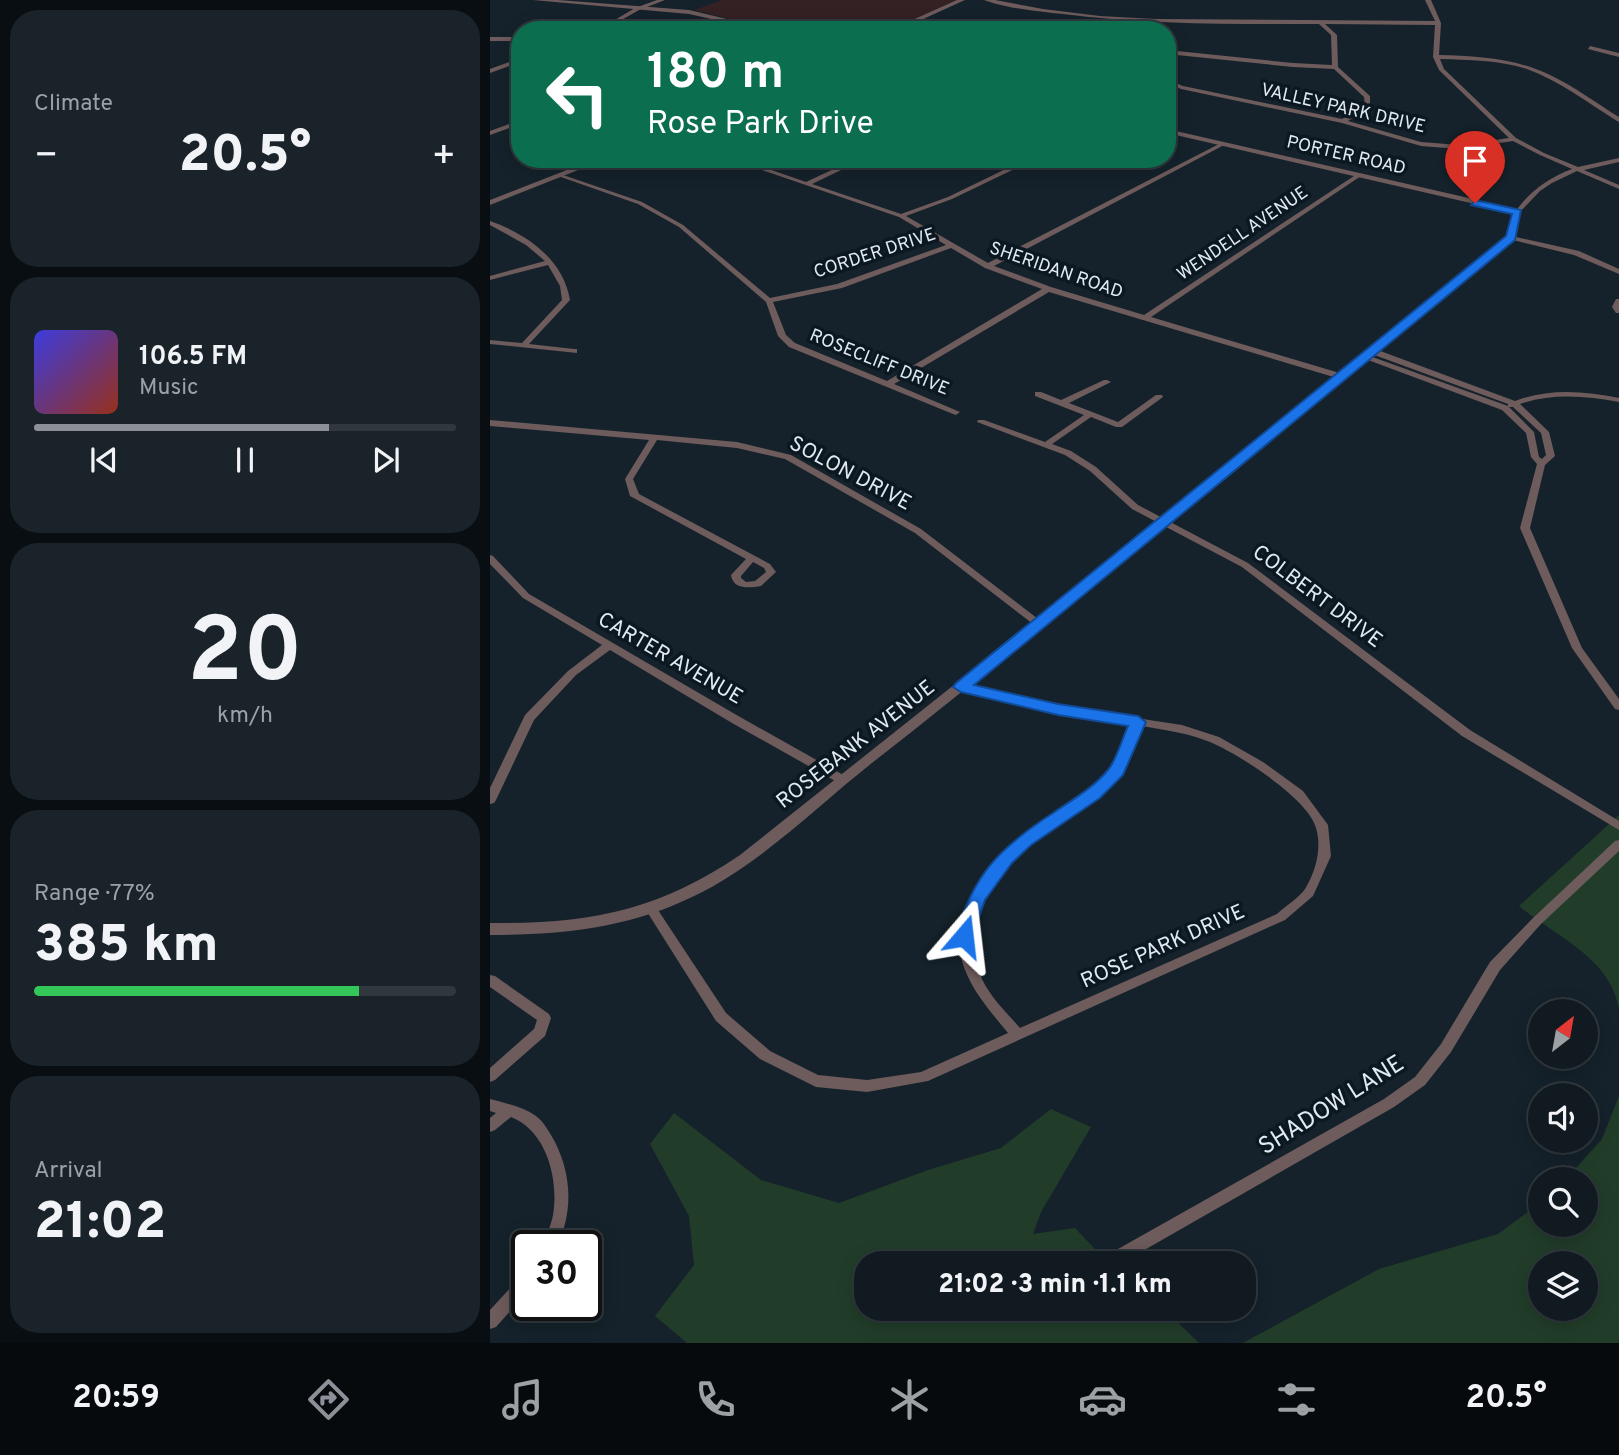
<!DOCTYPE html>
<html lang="en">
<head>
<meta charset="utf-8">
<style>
  body { margin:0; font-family:Overpass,sans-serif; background:#192329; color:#f1f3f6; height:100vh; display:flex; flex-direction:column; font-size:26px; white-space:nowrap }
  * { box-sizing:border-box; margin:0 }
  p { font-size:23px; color:#9ca1a5 }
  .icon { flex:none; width:38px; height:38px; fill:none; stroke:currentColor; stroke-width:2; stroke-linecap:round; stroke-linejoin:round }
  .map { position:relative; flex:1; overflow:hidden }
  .panel { display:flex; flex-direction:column; gap:10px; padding:10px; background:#090e12; width:490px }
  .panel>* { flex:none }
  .banner { position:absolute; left:21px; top:21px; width:665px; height:147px; border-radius:28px; box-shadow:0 4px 18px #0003,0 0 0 2px #30383e; background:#0b6e4f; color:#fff; overflow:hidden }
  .needle { width:46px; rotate:31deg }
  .tools { position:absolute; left:1038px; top:999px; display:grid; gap:14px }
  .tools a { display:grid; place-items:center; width:70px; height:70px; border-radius:50%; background:#101a20; box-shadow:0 4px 18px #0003,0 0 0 2px #30383e; font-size:35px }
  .speed { position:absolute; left:21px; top:1230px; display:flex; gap:14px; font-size:35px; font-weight:700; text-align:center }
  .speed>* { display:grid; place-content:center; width:91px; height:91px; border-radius:50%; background:#101a20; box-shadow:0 4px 18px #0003,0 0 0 2px #30383e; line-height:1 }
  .speed .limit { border:4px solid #111; border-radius:10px; background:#fff; color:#111 }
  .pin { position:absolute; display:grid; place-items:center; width:60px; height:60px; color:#fff; margin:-72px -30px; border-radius:50% 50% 50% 0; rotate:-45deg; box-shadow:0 0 7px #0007 }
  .pin .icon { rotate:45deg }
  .me { position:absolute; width:77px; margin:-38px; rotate:17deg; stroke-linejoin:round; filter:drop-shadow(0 0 5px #0008) }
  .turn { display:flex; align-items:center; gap:24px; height:147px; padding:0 21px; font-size:32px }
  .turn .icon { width:91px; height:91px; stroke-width:2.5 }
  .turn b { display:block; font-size:49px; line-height:60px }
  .big { font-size:52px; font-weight:800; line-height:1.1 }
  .panel .card { flex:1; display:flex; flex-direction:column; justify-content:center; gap:10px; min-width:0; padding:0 24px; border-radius:28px; background:#192329 }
  .panel .dial { align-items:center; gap:0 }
  .dial b { font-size:91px; line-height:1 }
  .song { display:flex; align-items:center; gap:21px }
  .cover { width:84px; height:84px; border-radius:10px; background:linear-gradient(135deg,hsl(240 70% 55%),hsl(10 70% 35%)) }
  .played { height:7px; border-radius:4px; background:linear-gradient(90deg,#8c9099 70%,#30383e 70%) }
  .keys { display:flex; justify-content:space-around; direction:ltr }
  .heat { display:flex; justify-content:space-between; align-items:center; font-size:38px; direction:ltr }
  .charge { height:10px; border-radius:5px; background:linear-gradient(90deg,#34c759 77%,#30383e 0) }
  .trip { position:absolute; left:364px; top:1251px; width:402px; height:70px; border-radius:28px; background:#101a20; box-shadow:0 4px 18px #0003,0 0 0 2px #30383e; font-weight:800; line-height:70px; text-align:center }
  .dock { display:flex; height:112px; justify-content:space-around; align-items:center; background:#060a0d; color:#9ca1a5 }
  .dock .icon { width:49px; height:49px }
  .dock .selected { color:#8c9099 }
  .dock b { font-size:32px; color:#f1f3f6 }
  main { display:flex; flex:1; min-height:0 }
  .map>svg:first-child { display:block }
  .education { fill:#342124 }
  .green { fill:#213d29; fill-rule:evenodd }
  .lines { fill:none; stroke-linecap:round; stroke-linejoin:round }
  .minor { fill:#6e5b5b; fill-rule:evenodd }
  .tertiary { fill:#6e5b5b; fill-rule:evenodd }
  .route { fill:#1a73e8; stroke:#114b97; stroke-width:2 }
  .labels { text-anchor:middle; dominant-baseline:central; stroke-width:7; stroke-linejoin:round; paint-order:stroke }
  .far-street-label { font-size:18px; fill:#e2eaf1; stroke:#0c1821 }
  .street-label { font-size:21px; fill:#e2eaf1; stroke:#0c1821 }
  .near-street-label { font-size:24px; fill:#e2eaf1; stroke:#0c1821 }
</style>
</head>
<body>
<main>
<section class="panel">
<div class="card"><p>Climate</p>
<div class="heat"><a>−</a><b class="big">20.5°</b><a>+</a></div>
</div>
<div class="card">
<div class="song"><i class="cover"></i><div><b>106.5 FM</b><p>Music</p></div></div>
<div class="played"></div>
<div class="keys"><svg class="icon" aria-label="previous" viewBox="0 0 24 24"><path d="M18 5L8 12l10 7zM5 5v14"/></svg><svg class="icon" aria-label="pause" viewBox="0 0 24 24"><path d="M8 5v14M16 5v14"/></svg><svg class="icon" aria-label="next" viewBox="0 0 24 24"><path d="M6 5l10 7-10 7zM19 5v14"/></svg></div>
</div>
<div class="card dial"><b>20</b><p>km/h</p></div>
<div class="card"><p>Range · 77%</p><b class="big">385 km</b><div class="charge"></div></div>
<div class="card"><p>Arrival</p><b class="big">21:02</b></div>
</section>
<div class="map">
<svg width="1129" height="1343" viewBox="0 0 1129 1343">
  <rect width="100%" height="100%" fill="#15222b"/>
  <!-- education -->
  <path class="education" d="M 232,0 L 468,0 L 398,30 L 285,30 L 204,10 Z"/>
  <!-- green -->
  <g class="green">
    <path d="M 1129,815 L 1129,1009 C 1121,958 1065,936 1029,906 Z"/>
    <path d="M 1129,1096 L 1129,1343 L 753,1343 L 889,1269 L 1008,1234 L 1050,1203 L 1050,1225 L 1096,1225 L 1096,1180 L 1076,1179 L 1112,1139 ZM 1050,1264 L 1096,1264 L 1096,1309 L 1050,1309 Z"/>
    <path d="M 561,1109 L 601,1127 L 551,1212 L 543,1234 L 585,1228 L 618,1263 L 376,1264 L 376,1309 L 674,1309 L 709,1343 L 197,1343 L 165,1316 L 204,1265 L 199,1216 L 160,1144 L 184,1113 L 271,1180 L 349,1203 L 438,1170 L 511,1148 Z"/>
  </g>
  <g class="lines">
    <!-- minor -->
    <g class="minor">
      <path d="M 167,0 L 175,0 L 149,10 L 114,30 L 108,30 L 145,8 Z"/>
      <path d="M 494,0 L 505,0 L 553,9 L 610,16 L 666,19 L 945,21 L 935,0 L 941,0 L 951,23 L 949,55 C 987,56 1025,58 1060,75 C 1084,86 1106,103 1129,117 L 1129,122 L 1127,121 C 1098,103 1070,81 1037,69 C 1009,60 979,60 950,59 L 954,69 L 1026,138 L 1054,153 L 1088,167 L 1129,158 L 1129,162 L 1094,170 L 1129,185 L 1129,189 L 1087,171 L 1062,183 L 1050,191 L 1028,214 L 1025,212 C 1040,191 1058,178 1082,169 L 1050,155 L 1023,141 L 969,149 L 931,146 L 852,123 L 691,89 L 677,83 L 677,79 L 693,86 L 852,119 L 875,105 L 874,97 L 844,69 L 803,67 L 677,54 L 677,50 L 803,63 L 842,65 L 841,35 L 829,24 C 743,24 658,25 573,14 C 550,12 515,8 494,0 ZM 835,24 L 945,25 L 943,57 L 949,70 L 1019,138 L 969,145 L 931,142 L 858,121 L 880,107 L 880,96 L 848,67 L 847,35 Z"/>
      <path d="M 421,20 L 461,28 L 463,30 L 452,30 L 419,23 Z"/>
      <rect x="0" y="37" width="30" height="4"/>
      <path d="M 1100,46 L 1129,53 L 1129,57 L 1098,49 Z"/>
      <path d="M 30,58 L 30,62 L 0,73 L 0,69 Z"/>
      <path d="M 30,120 L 30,124 L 0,135 L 0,131 Z"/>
      <path d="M 731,143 L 736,144 L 504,266 L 561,287 L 654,315 L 867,174 L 871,174 L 871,176 L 661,317 L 853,374 L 853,378 L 847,378 L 559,292 L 404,384 L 470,412 L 466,415 L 463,414 L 299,347 L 288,336 L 276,302 L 189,227 L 148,204 L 68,176 L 73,175 L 152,202 L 193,225 L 280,298 L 347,284 L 456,245 L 409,217 L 240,159 L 250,159 L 316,182 L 365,159 L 374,159 L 322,184 L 411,214 L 458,197 L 536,159 L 545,159 L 462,199 L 416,216 L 498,263 ZM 461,248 L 495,268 L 552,289 L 397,381 L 305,343 L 296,335 L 283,302 L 352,288 Z"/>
      <path d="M 0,221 C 37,234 73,259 80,300 L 39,344 L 84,349 L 87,349 L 87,353 L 0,344 L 0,340 L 32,343 L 72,300 L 70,286 L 58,265 L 0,280 L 0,276 L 55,261 L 36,245 L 0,225 Z"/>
      <path d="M 1021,236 L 1089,251 L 1129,269 L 1129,274 L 1084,255 L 1019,239 L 1018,238 Z"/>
      <path d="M 1126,299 L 1129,299 L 1129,313 L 1126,313 L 1122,307 Z"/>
      <path d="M 879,349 L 885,349 L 1025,401 C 1059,388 1094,391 1129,398 L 1129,402 C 1096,396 1062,393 1030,404 L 1059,432 L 1065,456 L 1055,465 L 1040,528 L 1092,648 L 1129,699 L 1129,710 L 1125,709 L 1082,648 L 1030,528 L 1047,464 L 1041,457 L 1036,433 L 1012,410 L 870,357 L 871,355 L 877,355 L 1018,406 L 1018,404 L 879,353 ZM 1019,407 L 1023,407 L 1051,433 L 1056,455 L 1052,459 L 1049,457 L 1044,432 Z"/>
      <path d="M 614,380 L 617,380 L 621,382 L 579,403 L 628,422 L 666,395 L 672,395 L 673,397 L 632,427 L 626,427 L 601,417 L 562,444 L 581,451 L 606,467 L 648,505 L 758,563 L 980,730 L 1129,821 L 1129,830 L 972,736 L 752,567 L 642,509 L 600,471 L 575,455 L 487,422 L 488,420 L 494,420 L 555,442 L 594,415 L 545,396 L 545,392 L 551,392 L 571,400 Z"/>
      <path d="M 0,420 L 247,442 L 301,455 L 431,529 L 552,622 L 551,624 L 543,624 L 425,533 L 295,459 L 247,448 L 167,440 L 143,479 L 149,494 L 280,564 L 286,572 L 271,586 C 260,588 243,590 241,575 L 256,559 L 140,496 L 135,479 L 159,440 L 0,426 ZM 263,562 L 274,568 L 276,572 L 265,581 L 256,582 L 251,578 L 251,576 Z"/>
      <path d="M 0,555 L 3,556 L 39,594 L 250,717 L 355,776 L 357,779 L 355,782 L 347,782 L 242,723 L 120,650 L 86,675 L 44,720 L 6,800 L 4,803 L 0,804 L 0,788 L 35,715 L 78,671 L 112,645 L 33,598 L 0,564 Z"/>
      <path d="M 471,684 L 567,706 L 692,725 L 729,737 L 773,762 L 813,791 L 838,825 L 841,856 L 823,896 L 795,920 L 438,1081 L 377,1092 L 326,1087 L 270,1059 L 226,1021 L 154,907 L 156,904 L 160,902 L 164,904 L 236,1013 L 280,1051 L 328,1075 L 377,1080 L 431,1072 L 518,1033 C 500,1011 480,989 472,961 C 457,907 510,852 550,824 C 572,808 597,797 616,777 C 629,762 635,743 642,725 L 567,714 L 467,689 L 466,687 ZM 652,726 C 675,730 698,733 720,742 C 747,753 819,799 826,828 C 832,848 826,871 815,889 C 809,898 795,906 787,914 L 530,1028 C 517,1013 502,999 493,981 C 461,920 510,864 558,830 C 580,814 605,803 623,783 C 638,767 645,746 652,726 Z"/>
      <path d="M 1129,840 L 1129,851 L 1051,924 L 1010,970 L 961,1052 L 935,1085 L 904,1107 L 630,1264 L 610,1264 L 612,1258 L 894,1099 L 925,1077 L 951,1044 L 1000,962 L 1043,918 L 1125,841 Z"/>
      <path d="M 0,975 L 5,976 L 59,1014 L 61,1018 L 55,1036 L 5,1080 L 0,1082 L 0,1068 L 44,1029 L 47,1020 L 0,987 Z"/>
      <path d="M 0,1099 C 15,1103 33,1107 46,1116 C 54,1122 60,1133 65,1142 C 82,1176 83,1212 67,1246 L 51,1246 C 56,1236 61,1226 63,1215 C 69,1180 57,1131 21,1117 L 5,1130 L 0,1132 L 0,1118 L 6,1113 L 0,1111 Z"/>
      <path d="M 37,1273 L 37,1292 L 6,1327 L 0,1329 L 0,1310 L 32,1275 Z"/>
    </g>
    <!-- tertiary -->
    <g class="tertiary">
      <path d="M 43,0 L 68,0 L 199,10 L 283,30 L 271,30 L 199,14 Z"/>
      <path d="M 467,0 L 475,0 L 409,30 L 400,30 Z"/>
      <path d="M 677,129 L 1031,210 L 1025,238 L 892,350 L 853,378 C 699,506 545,635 387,759 C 324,808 266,870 191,902 C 131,929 65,935 0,935 L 0,923 C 99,924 167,911 250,855 L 552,615 L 847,374 L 886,346 L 1017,237 L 1024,213 L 677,133 Z"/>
      <path d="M 105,159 L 116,159 L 0,205 L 0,200 Z"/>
    </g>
  </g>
  <!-- route -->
  <path class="route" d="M 985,200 L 1031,210 L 1025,240 L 484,685 L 568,704 L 648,716 L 656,722 L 633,775 L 610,798 L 541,845 L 522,863 L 495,900 L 481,941 L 468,941 L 465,936 C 484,874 509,848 563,813 C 582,800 603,788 618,770 C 627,759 632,739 638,726 L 568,715 L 471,692 L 463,687 L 466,683 L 1016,236 L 1022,214 L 981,205 Z"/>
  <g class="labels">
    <!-- far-street labels -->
    <g class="far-street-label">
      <text transform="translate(853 109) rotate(13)">VALLEY PARK DRIVE</text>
      <text transform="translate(856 156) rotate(13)">PORTER ROAD</text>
      <text transform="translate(753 234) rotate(-34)">WENDELL AVENUE</text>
      <text transform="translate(385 254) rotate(-18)">CORDER DRIVE</text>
      <text transform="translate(566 271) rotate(19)">SHERIDAN ROAD</text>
      <text transform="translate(389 363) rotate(22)">ROSECLIFF DRIVE</text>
    </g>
    <!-- street labels -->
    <g class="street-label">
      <text transform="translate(360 474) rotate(28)">SOLON DRIVE</text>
      <text transform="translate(827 597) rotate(37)">COLBERT DRIVE</text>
      <text transform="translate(180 659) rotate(30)">CARTER AVENUE</text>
      <text transform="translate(366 745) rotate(-38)">ROSEBANK AVENUE</text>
      <text transform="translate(673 947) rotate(-24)">ROSE PARK DRIVE</text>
    </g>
    <!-- near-street labels -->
    <g class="near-street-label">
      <text transform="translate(842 1106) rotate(-32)">SHADOW LANE</text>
    </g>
  </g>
</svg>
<div class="tools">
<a><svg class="needle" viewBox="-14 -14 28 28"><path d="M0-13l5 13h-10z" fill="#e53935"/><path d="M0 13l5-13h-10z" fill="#9ca1a5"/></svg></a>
<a><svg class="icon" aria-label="sound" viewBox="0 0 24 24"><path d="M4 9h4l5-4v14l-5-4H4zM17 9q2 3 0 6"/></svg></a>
<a><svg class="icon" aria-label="search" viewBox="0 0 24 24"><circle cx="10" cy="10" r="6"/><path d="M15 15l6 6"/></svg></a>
<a><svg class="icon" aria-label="layers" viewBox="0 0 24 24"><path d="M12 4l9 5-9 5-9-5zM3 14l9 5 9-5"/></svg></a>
</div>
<div class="speed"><div class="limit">30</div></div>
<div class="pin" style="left:985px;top:203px;background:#d93025"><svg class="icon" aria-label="arrive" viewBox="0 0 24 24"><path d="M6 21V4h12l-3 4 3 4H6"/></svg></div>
<svg class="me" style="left:474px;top:936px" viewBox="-20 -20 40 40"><path d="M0-17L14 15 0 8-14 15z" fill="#1a73e8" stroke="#fff" stroke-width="4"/></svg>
<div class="trip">21:02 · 3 min · 1.1 km</div>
<div class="banner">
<div class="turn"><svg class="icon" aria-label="left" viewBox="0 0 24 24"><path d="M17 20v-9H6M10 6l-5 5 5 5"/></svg><div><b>180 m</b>Rose Park Drive</div></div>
</div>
</div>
</main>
<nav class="dock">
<b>20:59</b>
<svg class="icon selected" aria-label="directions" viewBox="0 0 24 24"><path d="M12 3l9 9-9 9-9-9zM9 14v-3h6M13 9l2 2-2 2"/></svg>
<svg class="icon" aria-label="music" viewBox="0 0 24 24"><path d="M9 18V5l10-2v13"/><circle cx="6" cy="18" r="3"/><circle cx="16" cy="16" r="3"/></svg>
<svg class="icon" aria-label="phone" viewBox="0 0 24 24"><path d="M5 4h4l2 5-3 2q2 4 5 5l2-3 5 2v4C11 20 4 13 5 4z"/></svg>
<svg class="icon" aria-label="climate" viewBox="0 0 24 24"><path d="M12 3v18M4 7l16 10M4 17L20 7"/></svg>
<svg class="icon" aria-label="car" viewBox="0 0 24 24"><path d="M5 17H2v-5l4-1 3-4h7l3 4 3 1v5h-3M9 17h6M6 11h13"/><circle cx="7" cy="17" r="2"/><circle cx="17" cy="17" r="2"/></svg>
<svg class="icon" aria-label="filters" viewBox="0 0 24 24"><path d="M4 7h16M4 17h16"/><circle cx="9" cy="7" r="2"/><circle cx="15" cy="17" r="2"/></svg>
<b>20.5°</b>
</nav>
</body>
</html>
